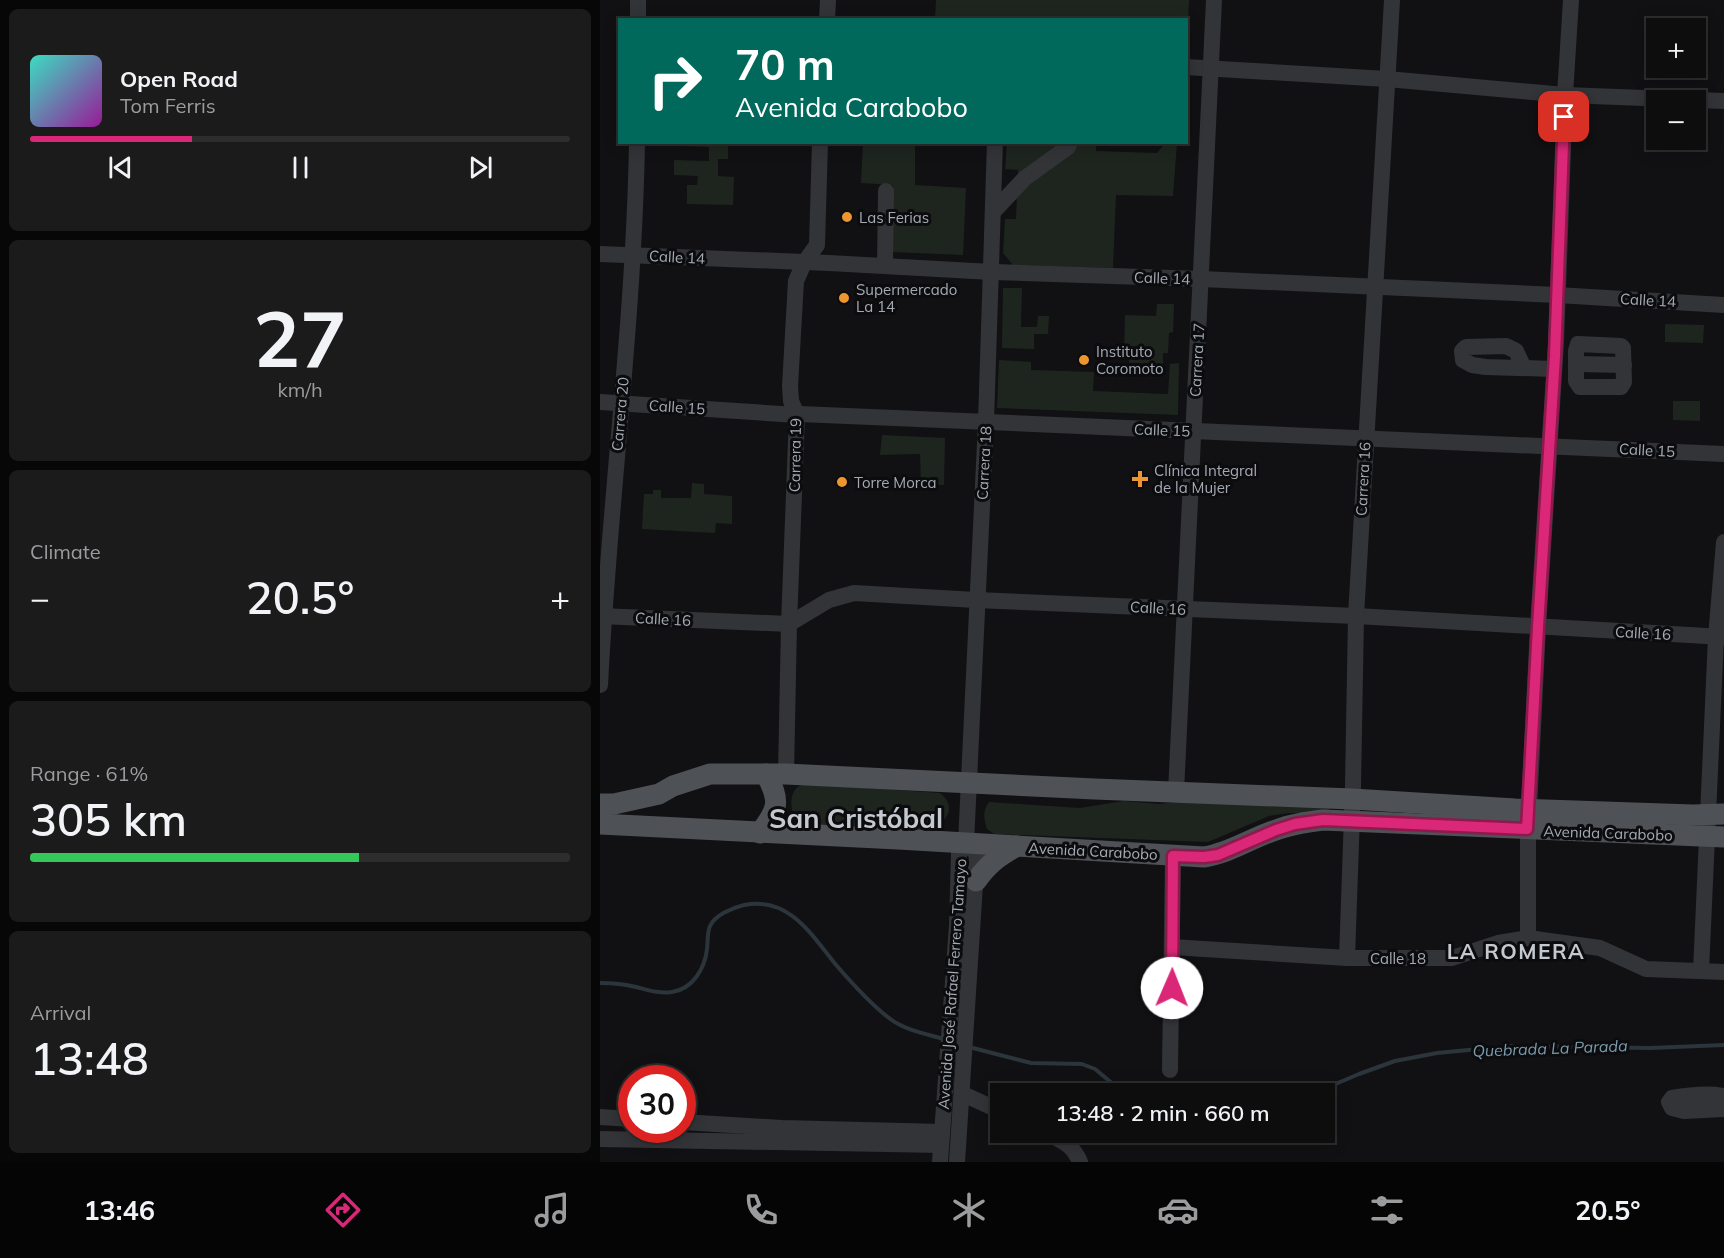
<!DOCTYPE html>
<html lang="en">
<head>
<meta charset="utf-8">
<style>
  body { margin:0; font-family:Mulish,sans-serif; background:#1b1b1c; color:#f1f3f6; height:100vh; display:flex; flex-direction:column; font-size:22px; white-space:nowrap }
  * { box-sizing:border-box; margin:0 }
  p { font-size:20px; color:#9a9c9e }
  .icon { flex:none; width:33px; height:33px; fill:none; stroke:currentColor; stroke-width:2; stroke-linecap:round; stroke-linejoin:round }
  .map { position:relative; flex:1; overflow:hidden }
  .details { display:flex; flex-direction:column; gap:9px; padding:9px; background:#070708; width:600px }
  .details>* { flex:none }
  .hud { position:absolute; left:18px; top:18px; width:570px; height:126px; border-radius:0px; box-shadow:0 3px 15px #0003,0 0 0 2px #2d2d2e; background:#00695c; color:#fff; overflow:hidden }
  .tools { position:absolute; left:1046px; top:18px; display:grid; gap:12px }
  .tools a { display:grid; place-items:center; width:60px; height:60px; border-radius:0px; background:#0d0d0e; box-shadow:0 3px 15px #0003,0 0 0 2px #2d2d2e; font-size:30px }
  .speed { position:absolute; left:18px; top:1065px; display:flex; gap:12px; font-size:30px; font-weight:700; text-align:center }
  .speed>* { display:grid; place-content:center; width:78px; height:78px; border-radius:50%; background:#0d0d0e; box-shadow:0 3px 15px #0003,0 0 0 2px #2d2d2e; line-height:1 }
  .speed .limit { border:9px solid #d22; background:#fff; color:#111 }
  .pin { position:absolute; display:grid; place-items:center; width:51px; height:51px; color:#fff; margin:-26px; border-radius:12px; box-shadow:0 3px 9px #0006 }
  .me { position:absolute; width:66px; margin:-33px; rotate:1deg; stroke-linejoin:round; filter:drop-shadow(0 0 4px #0008) }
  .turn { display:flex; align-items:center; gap:21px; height:126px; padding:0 18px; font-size:27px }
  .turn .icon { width:78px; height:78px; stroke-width:2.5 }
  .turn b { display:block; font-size:42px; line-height:51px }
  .big { font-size:45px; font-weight:600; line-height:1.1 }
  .details .tile { flex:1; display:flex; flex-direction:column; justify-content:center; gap:9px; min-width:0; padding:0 21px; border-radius:9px; background:#1b1b1c }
  .details .dial { align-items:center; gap:0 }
  .dial b { font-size:78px; line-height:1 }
  .song { display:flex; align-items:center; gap:18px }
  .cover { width:72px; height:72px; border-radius:9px; background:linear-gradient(135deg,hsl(170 70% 55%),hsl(300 70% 35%)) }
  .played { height:6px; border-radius:3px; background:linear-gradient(90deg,#db2777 30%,#2d2d2e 30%) }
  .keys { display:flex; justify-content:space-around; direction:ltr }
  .heat { display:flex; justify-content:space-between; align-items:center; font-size:33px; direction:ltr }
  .charge { height:9px; border-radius:4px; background:linear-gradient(90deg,#34c759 61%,#2d2d2e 0) }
  .trip { position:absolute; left:390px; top:1083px; width:345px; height:60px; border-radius:0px; background:#0d0d0e; box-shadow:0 3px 15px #0003,0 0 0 2px #2d2d2e; font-weight:600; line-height:60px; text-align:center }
  .tab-bar { display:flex; height:96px; justify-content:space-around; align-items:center; background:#050506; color:#9a9c9e }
  .tab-bar .icon { width:42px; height:42px }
  .tab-bar .current { color:#db2777 }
  .tab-bar b { font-size:27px; color:#f1f3f6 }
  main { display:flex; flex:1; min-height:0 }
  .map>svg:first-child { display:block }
  .green { fill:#1e251e }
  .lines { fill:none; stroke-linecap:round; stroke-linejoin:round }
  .stream { stroke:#2b353b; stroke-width:4 }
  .minor { stroke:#323438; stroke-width:16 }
  .major { stroke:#4e5156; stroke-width:21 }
  .route-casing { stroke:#8e194d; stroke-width:15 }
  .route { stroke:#db2777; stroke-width:10 }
  .poi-dot { fill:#ed962f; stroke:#0c0c0e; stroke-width:2 }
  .labels { text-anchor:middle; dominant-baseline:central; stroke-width:6; stroke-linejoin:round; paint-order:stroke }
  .poi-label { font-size:15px; fill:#a3aab3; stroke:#0c0c0e; text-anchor:start }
  .street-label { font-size:15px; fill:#a3aab3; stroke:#0c0c0e }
  .water-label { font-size:16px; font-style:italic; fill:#7a9cae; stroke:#0c0c0e }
  .district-label { font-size:21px; font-weight:bold; letter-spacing:1.5px; fill:#c4c8cf; stroke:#0c0c0e }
  .town-label { font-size:27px; font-weight:bold; fill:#c4c8cf; stroke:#0c0c0e }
</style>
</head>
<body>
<main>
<section class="details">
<div class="tile">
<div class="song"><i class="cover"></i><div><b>Open Road</b><p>Tom Ferris</p></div></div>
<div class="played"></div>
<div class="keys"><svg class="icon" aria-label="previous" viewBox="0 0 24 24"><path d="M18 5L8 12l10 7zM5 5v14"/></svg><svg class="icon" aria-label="pause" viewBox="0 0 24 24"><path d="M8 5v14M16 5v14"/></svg><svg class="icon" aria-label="next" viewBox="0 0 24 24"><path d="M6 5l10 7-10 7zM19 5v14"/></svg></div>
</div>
<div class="tile dial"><b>27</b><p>km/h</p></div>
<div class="tile"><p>Climate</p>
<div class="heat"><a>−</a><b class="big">20.5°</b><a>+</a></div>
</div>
<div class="tile"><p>Range · 61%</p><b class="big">305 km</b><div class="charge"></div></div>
<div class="tile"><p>Arrival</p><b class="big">13:48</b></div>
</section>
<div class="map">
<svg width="1124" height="1162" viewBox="0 0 1124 1162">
  <rect width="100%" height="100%" fill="#111113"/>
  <!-- green -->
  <g class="green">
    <path d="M 336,0 L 589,0 L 587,44 L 586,20 L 335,19 Z"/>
    <path d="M 84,143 L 128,143 L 128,159 L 118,159 L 118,176 L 134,177 L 133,205 L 87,204 L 87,185 L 97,185 L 98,176 L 74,175 L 74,160 L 109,161 L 109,147 L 83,146 Z"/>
    <path d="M 263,143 L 315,143 L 315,185 L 366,188 L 363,255 L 291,252 L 293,185 L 261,183 Z"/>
    <path d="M 407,143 L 496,143 L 496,151 L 557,153 L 565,143 L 577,143 L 573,196 L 516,195 L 513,268 L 413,265 L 403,253 L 405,219 L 416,219 L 418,170 L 405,169 Z"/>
    <path d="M 403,288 L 422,288 L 421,327 L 437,327 L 438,316 L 449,316 L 448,334 L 434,334 L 434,349 L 402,348 Z"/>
    <path d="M 557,304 L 574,304 L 573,332 L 569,333 L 568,353 L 563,353 L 563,364 L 529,363 L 529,354 L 524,354 L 525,315 L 556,316 Z"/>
    <path d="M 1065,324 L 1104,325 L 1103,343 L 1065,342 Z"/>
    <path d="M 399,360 L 431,362 L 431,370 L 494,372 L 493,391 L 568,394 L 570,364 L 579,363 L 578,415 L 397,408 Z"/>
    <path d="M 1073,401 L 1100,401 L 1100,421 L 1073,420 Z"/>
    <path d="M 282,435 L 345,438 L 344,485 L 321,484 L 320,454 L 280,455 Z"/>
    <path d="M 92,483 L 104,484 L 104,494 L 132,496 L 132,524 L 116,523 L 115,533 L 42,529 L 44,494 L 53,494 L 53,490 L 61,490 L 61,498 L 91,498 Z"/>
    <path d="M 207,784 L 340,793 C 359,808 345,823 328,832 L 208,825 C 204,823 199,822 196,818 C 190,811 189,793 198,787 C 200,785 204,785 207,784 Z"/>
    <path d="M 605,799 L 729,804 L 729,813 L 689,813 L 669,816 L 608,842 L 394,834 L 387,829 C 384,818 382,812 389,802 L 480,808 L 524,801 L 559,804 Z"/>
  </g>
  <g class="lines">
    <!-- stream -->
    <g class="stream">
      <path d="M 0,983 C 12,983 24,984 36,987 C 48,990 60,994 72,992 C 93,989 105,968 107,949 C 108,942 107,933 110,926 C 115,915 132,908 144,905 C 190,896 212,936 237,966 C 250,981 273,1006 289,1018 C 304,1030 326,1034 344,1039"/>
      <path d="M 369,1047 L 431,1063 L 482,1064 L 495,1069 L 525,1094"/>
      <path d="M 712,1094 L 759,1074 L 795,1061 L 837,1053 L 911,1046 L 1050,1048 L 1124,1045"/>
    </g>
    <!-- minor -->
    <g class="minor">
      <path d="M 38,0 L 38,20"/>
      <path d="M 227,20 L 228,0"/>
      <path d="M 586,67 L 787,79 L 965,95 L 1124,101"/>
      <path d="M 394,211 L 425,178 L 468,147 L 470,142"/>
      <path d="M 0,254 L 229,263 L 392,272 L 602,279 L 957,295 L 1124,305"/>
      <path d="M 285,266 L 286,191"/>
      <path d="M 978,344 L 1021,346 L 1023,348 L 1024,382 L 1021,387 L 980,387 L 976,381 L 976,351 Z"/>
      <path d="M 976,364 L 1024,365"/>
      <path d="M 924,368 L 916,351 L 906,346 L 866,347 L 862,351 L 863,360 L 872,365 L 886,367 L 954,369"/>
      <path d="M 0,402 L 197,415 L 200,414 L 318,419 L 1124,454"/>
      <path d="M 0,616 L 189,624 L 229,600 L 254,593 L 376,600 L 756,616 L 1124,637"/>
      <path d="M 0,685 C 9,504 34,324 37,142"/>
      <path d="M 186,774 L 189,624 L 197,415 L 191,401 L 190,386 L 196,281 L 204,263 L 217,245 L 220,142"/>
      <path d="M 576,792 L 614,0"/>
      <path d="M 366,843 L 386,422 L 395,142"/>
      <path d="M 928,938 L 928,829 L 938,627 L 956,343 L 965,95 L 971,0"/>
      <path d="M 572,947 L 747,958 L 852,958 L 898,943 L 928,938 L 1000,948 L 1046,969 L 1124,972"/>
      <path d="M 747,958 L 753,786 L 756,616 L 792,0"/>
      <path d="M 1101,971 L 1116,637 L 1124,542"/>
      <path d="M 570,1070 L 573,856"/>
      <path d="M 363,1094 L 400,1111"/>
      <path d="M 1124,1096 C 1107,1093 1089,1095 1072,1098 L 1069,1102 L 1072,1108 L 1084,1111 L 1124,1109"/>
      <path d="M 0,1117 L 32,1119"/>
      <path d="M 82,1122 L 182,1128 L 342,1132"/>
      <path d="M 445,1132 C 461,1141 473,1144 480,1162"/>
      <path d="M 0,1139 L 341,1145"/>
      <path d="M 340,1162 L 357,925 L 359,853 L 366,843"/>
      <path d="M 357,1162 L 377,854 L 366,843"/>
    </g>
    <!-- major -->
    <g class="major">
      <path d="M 0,804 L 14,804 L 59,794 L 73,786 L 110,774 L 186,774 L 495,789 L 752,799 L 915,809 L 1093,815 L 1124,814"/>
      <path d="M 0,824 L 298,839 L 604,857 C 630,853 651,838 676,830 C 691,824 707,822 723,820 L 1124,837"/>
      <path d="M 160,833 C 178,809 181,802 166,774"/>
      <path d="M 376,881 C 389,863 398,857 417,846"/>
    </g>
  </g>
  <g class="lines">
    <!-- route casing -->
    <g class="route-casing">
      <path id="route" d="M 572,988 L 573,856 L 604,857 L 618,855 L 676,830 L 695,824 L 723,820 L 927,829 L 938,627 L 955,356 L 964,117"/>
    </g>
    <!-- route -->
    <use href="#route" class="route"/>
  </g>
  <!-- markers -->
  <g class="poi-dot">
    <circle cx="247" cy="217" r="6"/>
    <circle cx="244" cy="298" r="6"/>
    <circle cx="484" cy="360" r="6"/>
    <path d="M537 470h6v6h6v6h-6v6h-6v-6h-6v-6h6z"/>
    <circle cx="242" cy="482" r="6"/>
  </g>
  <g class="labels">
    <!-- poi labels -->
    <g class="poi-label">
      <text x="259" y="217">Las Ferias</text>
      <text x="256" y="289">Supermercado<tspan x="256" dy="17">La 14</tspan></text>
      <text x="496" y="351">Instituto<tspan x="496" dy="17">Coromoto</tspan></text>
      <text x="554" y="470">Clínica Integral<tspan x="554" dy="17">de la Mujer</tspan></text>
      <text x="254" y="482">Torre Morca</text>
    </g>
    <!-- street labels -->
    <g class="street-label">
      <text transform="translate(77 257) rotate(3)">Calle 14</text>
      <text transform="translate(562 278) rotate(2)">Calle 14</text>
      <text transform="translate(1048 300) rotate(3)">Calle 14</text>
      <text transform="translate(597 360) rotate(-87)">Carrera 17</text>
      <text transform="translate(77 407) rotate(4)">Calle 15</text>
      <text transform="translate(20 414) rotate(-85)">Carrera 20</text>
      <text transform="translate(562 430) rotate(2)">Calle 15</text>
      <text transform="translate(1047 450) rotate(3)">Calle 15</text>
      <text transform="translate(195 455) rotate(-89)">Carrera 19</text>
      <text transform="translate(384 463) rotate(-87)">Carrera 18</text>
      <text transform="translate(763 479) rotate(-87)">Carrera 16</text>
      <text transform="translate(558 608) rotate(3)">Calle 16</text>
      <text transform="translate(63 619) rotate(3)">Calle 16</text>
      <text transform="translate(1043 633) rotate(3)">Calle 16</text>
      <text transform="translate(1008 833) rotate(2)">Avenida Carabobo</text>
      <text transform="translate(493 851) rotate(3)">Avenida Carabobo</text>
      <text x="798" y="958">Calle 18</text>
      <text transform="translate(352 984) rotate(-86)">Avenida José Rafael Ferrero Tamayo</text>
    </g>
    <!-- water labels -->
    <g class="water-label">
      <text transform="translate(950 1048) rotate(-2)">Quebrada La Parada</text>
    </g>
    <!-- district labels -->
    <g class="district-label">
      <text x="916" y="951">LA ROMERA</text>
    </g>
    <!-- town labels -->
    <g class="town-label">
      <text x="256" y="818">San Cristóbal</text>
    </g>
  </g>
</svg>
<div class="tools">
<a>+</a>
<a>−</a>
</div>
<div class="speed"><div class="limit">30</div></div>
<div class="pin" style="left:964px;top:117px;background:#d93025"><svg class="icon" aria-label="arrive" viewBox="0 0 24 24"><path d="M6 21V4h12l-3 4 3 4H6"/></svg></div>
<svg class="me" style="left:572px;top:988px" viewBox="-20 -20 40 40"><circle r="19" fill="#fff"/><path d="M0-13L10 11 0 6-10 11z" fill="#db2777"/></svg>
<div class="trip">13:48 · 2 min · 660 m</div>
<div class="hud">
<div class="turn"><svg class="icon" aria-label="right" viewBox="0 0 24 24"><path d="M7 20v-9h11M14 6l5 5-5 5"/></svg><div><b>70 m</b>Avenida Carabobo</div></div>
</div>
</div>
</main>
<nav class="tab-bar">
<b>13:46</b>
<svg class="icon current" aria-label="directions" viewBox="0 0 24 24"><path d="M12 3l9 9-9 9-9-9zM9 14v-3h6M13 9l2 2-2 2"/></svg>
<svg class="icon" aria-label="music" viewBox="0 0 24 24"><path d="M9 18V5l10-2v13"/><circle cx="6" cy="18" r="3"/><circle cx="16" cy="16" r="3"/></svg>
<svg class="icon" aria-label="phone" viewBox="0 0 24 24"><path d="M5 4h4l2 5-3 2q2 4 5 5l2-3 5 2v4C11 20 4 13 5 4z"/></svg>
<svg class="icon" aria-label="climate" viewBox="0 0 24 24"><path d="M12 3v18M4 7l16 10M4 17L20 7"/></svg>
<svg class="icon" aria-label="car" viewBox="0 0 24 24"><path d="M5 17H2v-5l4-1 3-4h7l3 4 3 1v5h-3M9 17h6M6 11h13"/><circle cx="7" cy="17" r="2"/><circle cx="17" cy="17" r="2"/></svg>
<svg class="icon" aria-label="filters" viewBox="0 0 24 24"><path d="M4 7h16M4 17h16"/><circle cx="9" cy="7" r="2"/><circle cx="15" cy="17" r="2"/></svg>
<b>20.5°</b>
</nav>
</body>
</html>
